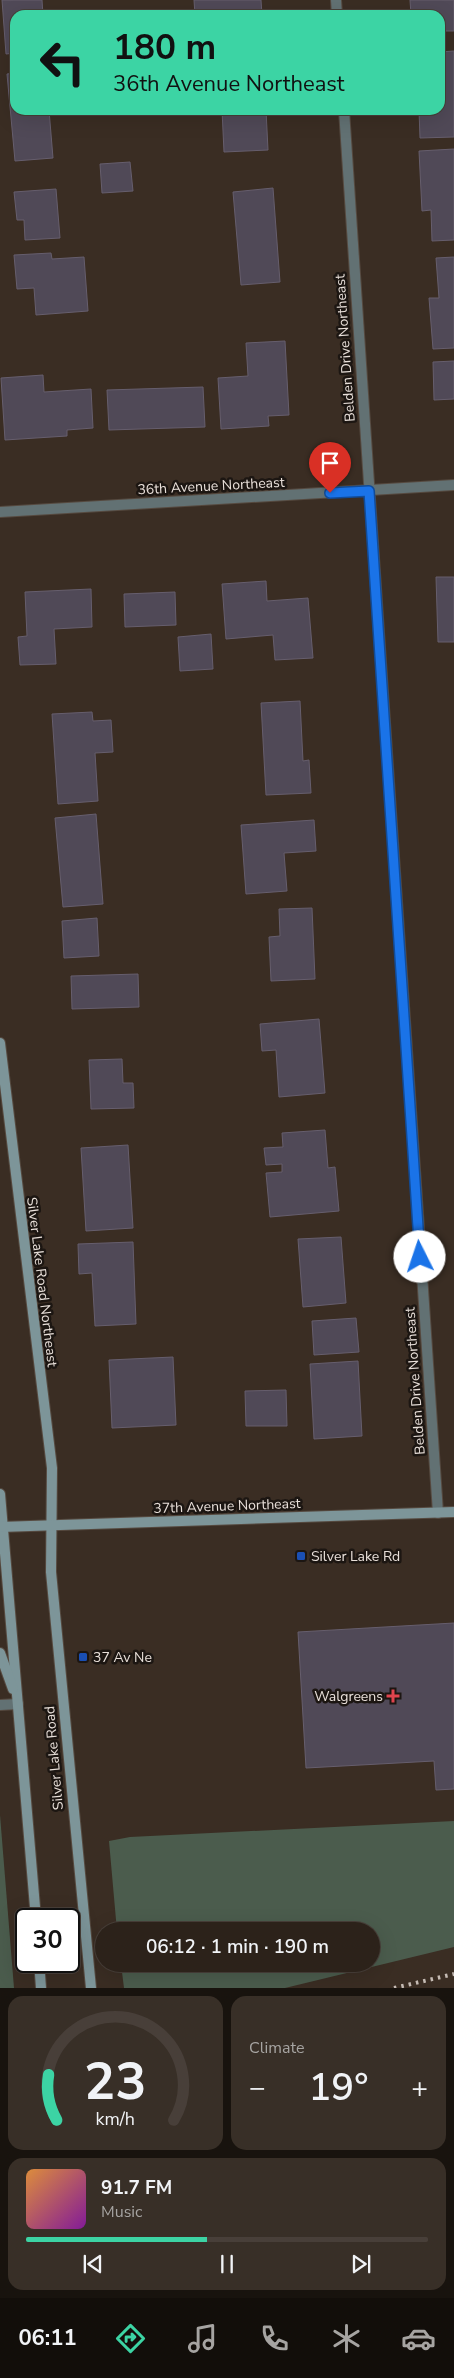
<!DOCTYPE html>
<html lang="en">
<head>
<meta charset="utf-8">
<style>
  body { margin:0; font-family:"Nunito Sans",sans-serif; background:#382f27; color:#f1f3f6; height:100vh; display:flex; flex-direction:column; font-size:19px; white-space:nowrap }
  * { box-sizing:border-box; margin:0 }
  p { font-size:16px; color:#a6a4a2 }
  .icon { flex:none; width:28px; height:28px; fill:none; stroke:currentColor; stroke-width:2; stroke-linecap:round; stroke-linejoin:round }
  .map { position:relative; height:1988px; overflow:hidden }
  .details { display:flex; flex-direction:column; gap:8px; padding:8px; background:#18130e; flex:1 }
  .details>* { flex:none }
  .hud { position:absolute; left:10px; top:10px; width:435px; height:105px; border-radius:15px; box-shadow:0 5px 20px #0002,0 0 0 1px #483f39; background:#3cd4a4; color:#111; overflow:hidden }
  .speed { position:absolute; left:15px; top:1908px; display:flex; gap:10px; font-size:25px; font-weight:700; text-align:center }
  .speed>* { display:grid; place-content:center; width:65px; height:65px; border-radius:50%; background:#2c221a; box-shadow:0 5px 20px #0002,0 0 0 1px #483f39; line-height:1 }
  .speed .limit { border:2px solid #111; border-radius:8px; background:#fff; color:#111 }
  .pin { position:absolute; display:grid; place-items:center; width:42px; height:42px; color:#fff; margin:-51px -21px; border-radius:50% 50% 50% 0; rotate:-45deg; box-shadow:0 0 5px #0007 }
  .pin .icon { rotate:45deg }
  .me { position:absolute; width:55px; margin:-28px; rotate:356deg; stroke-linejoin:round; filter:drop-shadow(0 0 4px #0008) }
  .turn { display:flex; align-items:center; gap:18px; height:105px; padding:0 20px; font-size:22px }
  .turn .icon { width:65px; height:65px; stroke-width:2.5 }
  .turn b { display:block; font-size:35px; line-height:42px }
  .big { font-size:38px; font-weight:600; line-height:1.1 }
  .details .widget { flex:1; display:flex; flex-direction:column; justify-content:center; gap:8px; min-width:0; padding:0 18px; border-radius:15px; background:#382f27 }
  .details .dial { align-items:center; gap:0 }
  .dial svg { height:130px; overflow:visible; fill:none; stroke:#483f39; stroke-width:7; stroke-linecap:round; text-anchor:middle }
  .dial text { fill:#f1f3f6; stroke:none }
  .song { display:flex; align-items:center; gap:15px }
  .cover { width:60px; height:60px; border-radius:8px; background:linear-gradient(135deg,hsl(30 70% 55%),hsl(290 70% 35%)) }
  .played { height:5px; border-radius:2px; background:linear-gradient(90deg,#3cd4a4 45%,#483f39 45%) }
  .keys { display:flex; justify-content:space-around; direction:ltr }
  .heat { display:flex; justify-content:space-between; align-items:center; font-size:28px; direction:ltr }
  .details .tiles { flex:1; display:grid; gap:8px; grid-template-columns:1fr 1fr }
  .widget:last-child { grid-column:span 2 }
  .trip { position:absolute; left:95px; top:1922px; width:285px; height:50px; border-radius:25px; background:#2c221a; box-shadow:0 5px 20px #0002,0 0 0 1px #483f39; font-weight:600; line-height:50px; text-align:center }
  .menu { display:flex; height:80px; justify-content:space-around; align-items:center; background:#120e0a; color:#a6a4a2 }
  .menu .icon { width:35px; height:35px }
  .menu .selected { color:#3cd4a4 }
  .menu b { font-size:22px; color:#f1f3f6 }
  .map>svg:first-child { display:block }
  .green { fill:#4b5c4d }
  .building { fill:#504957; stroke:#665e6d }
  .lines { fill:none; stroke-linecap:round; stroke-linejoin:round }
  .lane-casing { stroke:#564a40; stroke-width:12 }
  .street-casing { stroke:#564a40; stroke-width:12 }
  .secondary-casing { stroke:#564a40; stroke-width:12 }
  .lane { stroke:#627173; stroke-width:10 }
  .street { stroke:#627173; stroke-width:10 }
  .secondary { stroke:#7d9599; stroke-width:10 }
  .rail { stroke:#c5bbb4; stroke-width:4; stroke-dasharray:2.5 5; stroke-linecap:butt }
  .route-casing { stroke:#114b97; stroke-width:12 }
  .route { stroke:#1a73e8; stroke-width:9 }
  .transit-dot { fill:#1a4fb4; stroke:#1c1612; stroke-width:2 }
  .health-dot { fill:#e0444e; stroke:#1c1612; stroke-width:2 }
  .labels { text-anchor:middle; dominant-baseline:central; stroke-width:5; stroke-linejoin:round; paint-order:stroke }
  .street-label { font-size:14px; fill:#e9e0da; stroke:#1c1612 }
  .poi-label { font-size:14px; fill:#e9e0da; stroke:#1c1612; text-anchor:start }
</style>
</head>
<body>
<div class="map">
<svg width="454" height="1988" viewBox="0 0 454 1988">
  <rect width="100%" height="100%" fill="#3a2d23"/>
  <!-- green -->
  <g class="green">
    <path d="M 0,1815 L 14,1988 L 0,1988 Z"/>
    <path d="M 454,1821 L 454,1947 L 285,1988 L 124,1988 L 121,1964 L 371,1964 L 371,1931 L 117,1931 L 109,1841 L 130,1837 Z"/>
  </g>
  <!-- building -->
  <g class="building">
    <path d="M 2,0 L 42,0 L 43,15 L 15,15 L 15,53 L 6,54 Z"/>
    <path d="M 194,0 L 261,0 L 262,15 L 195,15 Z"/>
    <path d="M 410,0 L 454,0 L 454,31 L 440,31 L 440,15 L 411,15 Z"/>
    <path d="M 454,51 L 454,137 L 420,138 L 419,110 L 440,110 L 440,52 Z"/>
    <path d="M 15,73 L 15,110 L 49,110 L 53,158 L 15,161 L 7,74 Z"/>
    <path d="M 222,110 L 266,110 L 268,150 L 224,152 Z"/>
    <path d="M 454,149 L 454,240 L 432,241 L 431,210 L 422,211 L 419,151 Z"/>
    <path d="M 130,162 L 133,191 L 102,193 L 100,164 Z"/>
    <path d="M 273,188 L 280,282 L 241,285 L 233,192 Z"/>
    <path d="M 56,189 L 60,238 L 25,240 L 24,220 L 17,220 L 14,192 Z"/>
    <path d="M 51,253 L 52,259 L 84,257 L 88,311 L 36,315 L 34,288 L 17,289 L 14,255 Z"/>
    <path d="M 454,257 L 454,348 L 433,349 L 429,298 L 439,298 L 436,258 Z"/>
    <path d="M 285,341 L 289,415 L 268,416 L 269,426 L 221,429 L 218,378 L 248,376 L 246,343 Z"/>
    <path d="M 454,361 L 454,399 L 434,400 L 433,362 Z"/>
    <path d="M 43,375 L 44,392 L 91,389 L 93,428 L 67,430 L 67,436 L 5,440 L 1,378 Z"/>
    <path d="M 203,387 L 205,427 L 109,430 L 107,390 Z"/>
    <path d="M 436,577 L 454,577 L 454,642 L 438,642 Z"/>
    <path d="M 266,581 L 267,601 L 308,598 L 313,658 L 275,660 L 273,635 L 226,639 L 222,584 Z"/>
    <path d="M 91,589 L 92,627 L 54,629 L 56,664 L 20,665 L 18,637 L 27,636 L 25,592 Z"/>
    <path d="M 175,592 L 176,625 L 125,627 L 124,594 Z"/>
    <path d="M 211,634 L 213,669 L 180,671 L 178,637 Z"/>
    <path d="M 300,701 L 303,761 L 309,760 L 311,793 L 266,795 L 261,703 Z"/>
    <path d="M 92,712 L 93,721 L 111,720 L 113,752 L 95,753 L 98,801 L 58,804 L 52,714 Z"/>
    <path d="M 96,814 L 103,904 L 63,907 L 55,818 Z"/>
    <path d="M 314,820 L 316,851 L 284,853 L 287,891 L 246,894 L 241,825 Z"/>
    <path d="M 312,908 L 315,979 L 271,981 L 269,937 L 280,936 L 279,909 Z"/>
    <path d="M 97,918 L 99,956 L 64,958 L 62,921 Z"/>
    <path d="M 138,974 L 139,1007 L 72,1009 L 71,976 Z"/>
    <path d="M 319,1019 L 325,1093 L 279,1097 L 276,1050 L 262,1051 L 260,1024 Z"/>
    <path d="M 122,1059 L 123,1083 L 133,1083 L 134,1108 L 91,1109 L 89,1060 Z"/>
    <path d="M 325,1130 L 328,1168 L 335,1167 L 339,1211 L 270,1217 L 266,1173 L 282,1172 L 282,1164 L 266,1165 L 264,1148 L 283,1147 L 282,1133 Z"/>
    <path d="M 128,1145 L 133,1228 L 86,1231 L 81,1148 Z"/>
    <path d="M 341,1237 L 346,1303 L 303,1307 L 298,1239 Z"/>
    <path d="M 133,1242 L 136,1324 L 95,1326 L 92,1273 L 79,1274 L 78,1244 Z"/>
    <path d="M 356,1318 L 359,1352 L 314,1355 L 312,1321 Z"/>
    <path d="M 173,1357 L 176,1425 L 112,1428 L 109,1360 Z"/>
    <path d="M 358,1361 L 362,1436 L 314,1439 L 310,1364 Z"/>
    <path d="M 286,1390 L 287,1426 L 246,1426 L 245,1391 Z"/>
    <path d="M 454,1623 L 454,1789 L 436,1790 L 434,1761 L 306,1768 L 298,1632 Z"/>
  </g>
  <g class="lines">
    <!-- lane casing -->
    <g class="lane-casing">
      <path id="lane" d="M 0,1705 L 18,1704"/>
    </g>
    <!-- street casing -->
    <g class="street-casing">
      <g id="street">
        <path d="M 336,0 L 337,15"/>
        <path d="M 344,110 L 438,1513"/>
        <path d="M 0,512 L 454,485"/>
      </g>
    </g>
    <!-- secondary casing -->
    <g class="secondary-casing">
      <g id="secondary">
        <path d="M 0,1043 L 52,1468 L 51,1572 L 91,1988"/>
        <path d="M 0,1494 L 36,1919"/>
        <path d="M 0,1527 L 454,1512"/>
        <path d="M 0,1653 L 13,1689"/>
        <path d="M 39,1961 L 41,1988"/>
      </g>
    </g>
    <!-- lane -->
    <use href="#lane" class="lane"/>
    <!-- street -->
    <use href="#street" class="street"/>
    <!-- secondary -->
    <use href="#secondary" class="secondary"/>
    <!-- rail -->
    <path class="rail" d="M 394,1988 L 454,1974"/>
  </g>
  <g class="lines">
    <!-- route casing -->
    <g class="route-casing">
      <path id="route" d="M 330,493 L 369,491 L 420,1257"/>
    </g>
    <!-- route -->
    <use href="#route" class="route"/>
  </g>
  <!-- markers -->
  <g class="transit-dot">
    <rect x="296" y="1551" width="10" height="10" rx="2.5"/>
    <rect x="78" y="1652" width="10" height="10" rx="2.5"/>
  </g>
  <path class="health-dot" d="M390.5 1688.5h5v5h5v5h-5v5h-5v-5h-5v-5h5z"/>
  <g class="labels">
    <!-- street labels -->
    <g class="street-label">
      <text transform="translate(345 348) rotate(-94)">Belden Drive Northeast</text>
      <text transform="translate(211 486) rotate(-3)">36th Avenue Northeast</text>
      <text transform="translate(42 1282) rotate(83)">Silver Lake Road Northeast</text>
      <text transform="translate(415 1381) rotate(-94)">Belden Drive Northeast</text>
      <text transform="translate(227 1506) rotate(-2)">37th Avenue Northeast</text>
      <text transform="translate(54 1758) rotate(-95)">Silver Lake Road</text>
    </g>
    <!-- poi labels -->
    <g class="poi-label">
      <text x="311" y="1556">Silver Lake Rd</text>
      <text x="93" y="1657">37 Av Ne</text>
      <text x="383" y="1696" text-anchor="end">Walgreens</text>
    </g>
  </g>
</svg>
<div class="speed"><div class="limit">30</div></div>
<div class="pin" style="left:330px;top:493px;background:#d93025"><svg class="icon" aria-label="arrive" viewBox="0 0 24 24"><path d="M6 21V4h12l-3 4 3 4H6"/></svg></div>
<svg class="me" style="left:420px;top:1257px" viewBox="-20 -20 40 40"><circle r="19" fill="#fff"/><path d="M0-13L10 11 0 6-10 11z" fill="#1a73e8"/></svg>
<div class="trip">06:12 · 1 min · 190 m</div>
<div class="hud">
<div class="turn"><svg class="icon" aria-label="left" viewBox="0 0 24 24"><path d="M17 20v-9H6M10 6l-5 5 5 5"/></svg><div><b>180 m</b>36th Avenue Northeast</div></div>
</div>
</div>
<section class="details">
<div class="tiles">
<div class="widget dial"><svg viewBox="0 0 100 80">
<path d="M14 69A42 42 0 1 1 86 69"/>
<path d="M14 69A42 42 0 0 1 9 41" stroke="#3cd4a4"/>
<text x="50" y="56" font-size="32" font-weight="700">23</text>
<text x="50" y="72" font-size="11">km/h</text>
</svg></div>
<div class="widget"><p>Climate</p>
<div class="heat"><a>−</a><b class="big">19°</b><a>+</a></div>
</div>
<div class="widget">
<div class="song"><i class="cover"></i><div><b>91.7 FM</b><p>Music</p></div></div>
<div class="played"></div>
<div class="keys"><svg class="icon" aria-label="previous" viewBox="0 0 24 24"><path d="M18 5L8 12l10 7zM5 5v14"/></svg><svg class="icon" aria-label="pause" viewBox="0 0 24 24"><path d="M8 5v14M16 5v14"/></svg><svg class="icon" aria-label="next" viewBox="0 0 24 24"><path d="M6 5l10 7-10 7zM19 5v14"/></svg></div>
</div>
</div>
</section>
<nav class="menu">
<b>06:11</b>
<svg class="icon selected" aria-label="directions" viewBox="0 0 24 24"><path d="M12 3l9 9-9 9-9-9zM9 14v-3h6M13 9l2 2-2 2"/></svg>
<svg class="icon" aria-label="music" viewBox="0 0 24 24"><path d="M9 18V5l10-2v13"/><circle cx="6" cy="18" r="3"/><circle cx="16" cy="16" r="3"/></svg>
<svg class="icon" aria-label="phone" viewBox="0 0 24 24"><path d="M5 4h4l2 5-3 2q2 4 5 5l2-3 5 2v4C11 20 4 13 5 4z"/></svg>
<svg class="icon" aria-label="climate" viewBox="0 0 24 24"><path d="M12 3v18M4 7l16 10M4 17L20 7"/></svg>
<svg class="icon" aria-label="car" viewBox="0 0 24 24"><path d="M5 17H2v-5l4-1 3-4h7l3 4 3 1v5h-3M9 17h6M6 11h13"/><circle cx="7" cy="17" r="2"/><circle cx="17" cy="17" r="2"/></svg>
</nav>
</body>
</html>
